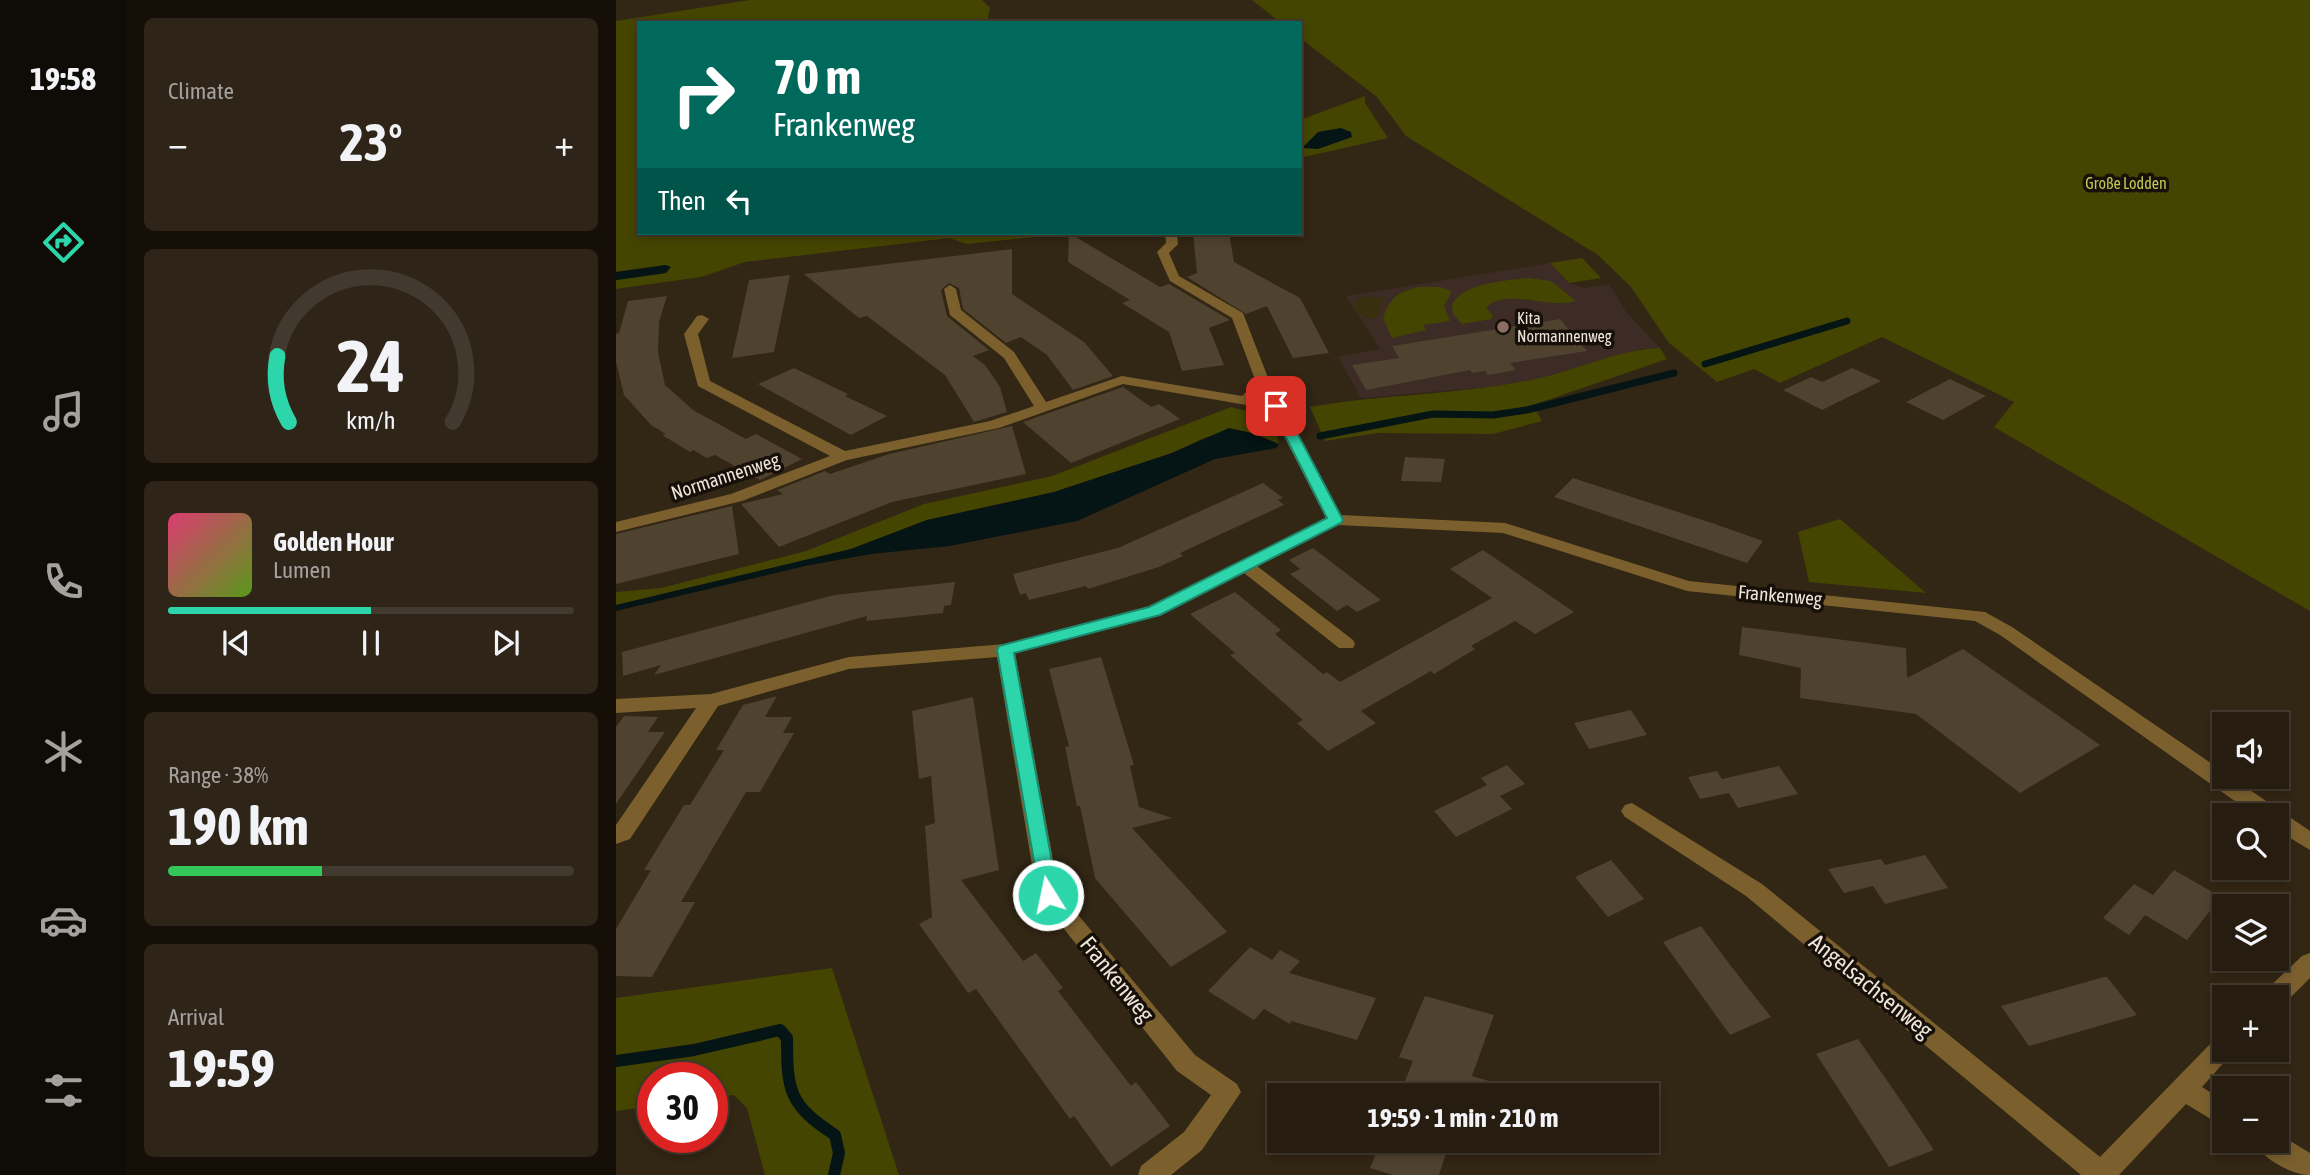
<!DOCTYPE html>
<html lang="en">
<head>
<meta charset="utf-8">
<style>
  body { margin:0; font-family:"Asap Condensed",sans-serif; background:#2e2518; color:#f1f3f6; height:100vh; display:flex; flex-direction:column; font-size:26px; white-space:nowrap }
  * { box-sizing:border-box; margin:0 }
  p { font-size:23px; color:#a4a19e }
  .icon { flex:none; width:38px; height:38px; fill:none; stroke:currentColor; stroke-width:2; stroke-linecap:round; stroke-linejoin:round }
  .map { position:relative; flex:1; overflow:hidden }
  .panel { display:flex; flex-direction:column; gap:18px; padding:18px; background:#150f08; width:490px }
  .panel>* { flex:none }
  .guide { position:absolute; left:21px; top:21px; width:665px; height:214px; border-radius:0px; box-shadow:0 4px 10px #0003,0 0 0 2px #423a2f; background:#00695c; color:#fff; overflow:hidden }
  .buttons { position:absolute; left:1596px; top:712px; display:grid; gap:14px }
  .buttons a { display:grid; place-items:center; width:77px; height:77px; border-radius:0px; background:#261c0f; box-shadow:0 4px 10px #0003,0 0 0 2px #423a2f; font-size:35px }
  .speed { position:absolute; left:21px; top:1062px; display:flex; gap:14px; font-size:35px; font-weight:700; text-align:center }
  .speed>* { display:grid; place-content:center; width:91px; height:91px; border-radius:50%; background:#261c0f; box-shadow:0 4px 10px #0003,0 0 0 2px #423a2f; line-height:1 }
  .speed .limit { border:10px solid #d22; background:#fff; color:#111 }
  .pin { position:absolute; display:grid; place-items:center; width:60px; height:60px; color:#fff; margin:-30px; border-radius:14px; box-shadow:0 4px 10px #0006 }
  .me { position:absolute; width:77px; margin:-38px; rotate:350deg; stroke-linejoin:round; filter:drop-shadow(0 0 5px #0008) }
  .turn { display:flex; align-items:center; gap:24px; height:147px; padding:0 21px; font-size:32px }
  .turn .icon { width:91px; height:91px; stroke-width:2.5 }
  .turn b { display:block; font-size:49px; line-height:60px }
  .then { display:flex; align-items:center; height:66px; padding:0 21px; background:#0003; gap:14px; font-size:26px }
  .big { font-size:52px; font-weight:700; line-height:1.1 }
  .panel .tile { flex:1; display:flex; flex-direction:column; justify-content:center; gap:10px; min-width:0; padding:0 24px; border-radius:10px; background:#2e2518 }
  .panel .dial { align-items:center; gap:0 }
  .dial svg { height:182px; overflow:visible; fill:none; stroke:#423a2f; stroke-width:7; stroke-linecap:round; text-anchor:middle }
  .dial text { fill:#f1f3f6; stroke:none }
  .song { display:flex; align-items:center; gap:21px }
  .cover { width:84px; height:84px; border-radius:10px; background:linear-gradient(135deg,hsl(340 70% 55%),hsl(90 70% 35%)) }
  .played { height:7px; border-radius:4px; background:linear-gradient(90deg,#2dd5ab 50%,#423a2f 50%) }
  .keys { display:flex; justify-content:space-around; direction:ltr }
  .heat { display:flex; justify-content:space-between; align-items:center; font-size:38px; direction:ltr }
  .charge { height:10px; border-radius:5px; background:linear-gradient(90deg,#34c759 38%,#423a2f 0) }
  .trip { position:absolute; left:651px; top:1083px; width:392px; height:70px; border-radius:0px; background:#261c0f; box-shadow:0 4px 10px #0003,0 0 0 2px #423a2f; font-weight:700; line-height:70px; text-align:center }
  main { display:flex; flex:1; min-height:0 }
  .dock { display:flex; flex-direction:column; width:126px; justify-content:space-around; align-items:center; background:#0f0b06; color:#a4a19e }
  .dock .icon { width:49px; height:49px }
  .dock .selected { color:#2dd5ab }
  .dock b { font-size:32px; color:#f1f3f6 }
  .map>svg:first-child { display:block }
  .education { fill:#3d2b25 }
  .green { fill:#454502 }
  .sand { fill:#382f0f }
  .water { fill:#051415 }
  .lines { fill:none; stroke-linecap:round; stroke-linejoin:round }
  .stream-far1 { stroke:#051415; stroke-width:7 }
  .stream { stroke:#051415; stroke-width:12 }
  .building { fill:#4f422f }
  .street { fill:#7b602e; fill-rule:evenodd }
  .route { fill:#2dd5ab; stroke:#1d8a6f; stroke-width:2 }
  .education-dot { fill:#8d6e63; stroke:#161009; stroke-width:2.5 }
  .labels { text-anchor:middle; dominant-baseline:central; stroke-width:7; stroke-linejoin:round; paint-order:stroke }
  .far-park-label { font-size:16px; fill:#c4c651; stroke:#161009 }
  .far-poi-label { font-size:16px; fill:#ede5da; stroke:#161009; text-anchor:start }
  .street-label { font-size:19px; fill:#ede5da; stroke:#161009 }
  .near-street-label { font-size:23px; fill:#ede5da; stroke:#161009 }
</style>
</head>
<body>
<main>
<nav class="dock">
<b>19:58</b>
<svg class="icon selected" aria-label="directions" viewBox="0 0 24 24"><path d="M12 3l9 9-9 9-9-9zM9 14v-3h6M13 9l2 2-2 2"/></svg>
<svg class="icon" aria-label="music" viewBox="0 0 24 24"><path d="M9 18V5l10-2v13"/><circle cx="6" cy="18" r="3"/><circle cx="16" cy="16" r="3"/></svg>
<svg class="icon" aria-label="phone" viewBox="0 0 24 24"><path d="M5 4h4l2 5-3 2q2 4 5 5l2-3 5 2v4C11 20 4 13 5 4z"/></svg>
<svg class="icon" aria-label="climate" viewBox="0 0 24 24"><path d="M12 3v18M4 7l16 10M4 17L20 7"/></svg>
<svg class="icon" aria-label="car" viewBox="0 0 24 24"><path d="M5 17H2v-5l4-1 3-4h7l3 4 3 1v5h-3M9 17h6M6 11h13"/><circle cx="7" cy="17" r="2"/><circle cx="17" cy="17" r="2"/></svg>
<svg class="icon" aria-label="filters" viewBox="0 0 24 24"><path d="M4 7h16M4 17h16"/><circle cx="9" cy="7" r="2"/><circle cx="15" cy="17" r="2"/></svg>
</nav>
<section class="panel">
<div class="tile"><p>Climate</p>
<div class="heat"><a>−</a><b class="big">23°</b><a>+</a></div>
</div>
<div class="tile dial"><svg viewBox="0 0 100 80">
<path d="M14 69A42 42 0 1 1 86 69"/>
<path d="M14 69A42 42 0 0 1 9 40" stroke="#2dd5ab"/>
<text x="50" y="56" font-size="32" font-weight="700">24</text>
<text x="50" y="72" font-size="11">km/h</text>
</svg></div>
<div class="tile">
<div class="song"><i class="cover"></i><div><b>Golden Hour</b><p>Lumen</p></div></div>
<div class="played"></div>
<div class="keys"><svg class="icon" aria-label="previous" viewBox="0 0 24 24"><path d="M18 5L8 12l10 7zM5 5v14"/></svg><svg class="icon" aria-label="pause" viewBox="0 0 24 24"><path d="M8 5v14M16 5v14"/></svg><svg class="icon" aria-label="next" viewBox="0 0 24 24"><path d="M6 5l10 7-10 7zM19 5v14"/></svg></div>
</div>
<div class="tile"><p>Range · 38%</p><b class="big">190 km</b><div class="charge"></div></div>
<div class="tile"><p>Arrival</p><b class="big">19:59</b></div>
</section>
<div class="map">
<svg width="1694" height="1175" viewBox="0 0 1694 1175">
  <rect width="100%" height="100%" fill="#322614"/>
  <!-- education -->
  <path class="education" d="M 934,263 L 953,283 L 969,288 L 993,284 L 1011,313 L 1044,348 L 1025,349 L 922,379 L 874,387 L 745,398 L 722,357 L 764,349 L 730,296 Z"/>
  <!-- green -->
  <g class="green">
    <path d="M 134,0 L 366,0 L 374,8 L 371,23 L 23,23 L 23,233 L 419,233 L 420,237 L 350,244 L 334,238 L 129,262 L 85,277 L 0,289 L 0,280 L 50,273 L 50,265 L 0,272 L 0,21 Z"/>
    <path d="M 636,0 L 1694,0 L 1694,611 L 1378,427 L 1398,402 L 1266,337 L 1164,383 L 1138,369 L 1101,382 L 1053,343 L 1015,287 L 982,255 L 790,136 L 761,97 L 684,38 L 684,23 L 665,23 Z"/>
    <path d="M 749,96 L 749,103 L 772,138 L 684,158 L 684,120 Z"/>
    <path d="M 966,258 L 985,278 L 953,283 L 934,263 Z"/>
    <path d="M 912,278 L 935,281 L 960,301 C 932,310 894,287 870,307 L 877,316 L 875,319 L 846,324 L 837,314 L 836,304 C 850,282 888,281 912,278 Z"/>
    <path d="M 803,287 L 823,287 L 836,291 L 828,306 L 834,321 L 807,325 L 810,330 L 776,338 L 767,318 C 775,297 781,292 803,287 Z"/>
    <path d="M 1044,348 L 1051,359 L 917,405 L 926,421 L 877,434 L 762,433 L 709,441 L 694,407 C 769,394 845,395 919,379 C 962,370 1000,350 1044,348 Z"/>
    <path d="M 615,407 L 657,418 L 663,444 L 636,433 L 590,437 L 556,453 L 438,492 L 311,520 L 235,549 L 0,605 L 0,592 L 45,588 L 190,551 L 308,504 L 436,476 Z"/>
    <path d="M 1224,519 L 1310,593 L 1193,582 L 1182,532 Z"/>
    <path d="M 216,968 L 283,1175 L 149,1175 L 131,1108 L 118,1095 L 96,1098 L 96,1078 L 37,1078 L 37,1106 L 0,1111 L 0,998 Z"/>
  </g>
  <!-- sand -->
  <path class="sand" d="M 746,296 L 769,298 L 760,319 L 748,317 L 738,308 L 740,300 Z"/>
  <!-- water -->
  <g class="water">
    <path d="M 725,128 L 735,132 L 736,137 L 702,149 L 686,148 L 702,132 Z"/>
    <path d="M 50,265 L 55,267 L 50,273 L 0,280 L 0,272 Z"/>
    <path d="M 613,428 L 636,433 L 663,444 L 660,448 L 599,459 L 461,521 L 333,546 L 255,554 L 189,566 L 0,611 L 0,605 L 235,549 L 311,520 L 438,492 L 556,453 Z"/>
  </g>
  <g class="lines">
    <!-- stream-far1 -->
    <g class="stream-far1">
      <path d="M 1089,364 L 1231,321"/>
      <path d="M 704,436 L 817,414 L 877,415 L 911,410 L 1058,373"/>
    </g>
    <!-- stream -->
    <path class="stream" d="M 0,1061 L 78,1050 L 164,1030 L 171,1038 C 171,1091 173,1105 219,1135 L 223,1153 L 218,1175"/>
  </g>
  <!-- building -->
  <g class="building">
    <path d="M 453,233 L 544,287 L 553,284 L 614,320 L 593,328 L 608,365 L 566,371 L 553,332 L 506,303 L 514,300 L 452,262 Z"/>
    <path d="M 577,233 L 613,233 L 618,262 L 684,298 L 713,353 L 677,358 L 651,306 L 630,314 L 571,277 L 581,273 Z"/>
    <path d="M 396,249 L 396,294 L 468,342 L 497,376 L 457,390 L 431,355 L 405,337 L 390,343 L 347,309 L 343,288 L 333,283 L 325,290 L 331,316 L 373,350 L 357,356 L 369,365 L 384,387 L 391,412 L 358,422 L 329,375 L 251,316 L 243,318 L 188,274 Z"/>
    <path d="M 174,275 L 158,352 L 116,358 L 133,280 Z"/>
    <path d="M 51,296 L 43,322 L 42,352 L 49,385 L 77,410 L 130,439 L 140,434 L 186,459 L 144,480 L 99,455 L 91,458 L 77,450 L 74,452 L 46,435 L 50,434 L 35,425 L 8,395 L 0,362 L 0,334 L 3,333 L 12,301 Z"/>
    <path d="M 944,319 L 971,351 L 894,363 L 900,370 L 872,375 L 869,371 L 856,373 L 854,370 L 750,390 L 736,365 L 783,358 L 776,346 Z"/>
    <path d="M 178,368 L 232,394 L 229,396 L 271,416 L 235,435 L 142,384 Z"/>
    <path d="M 1236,368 L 1265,381 L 1206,410 L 1167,390 L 1195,377 L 1206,382 Z"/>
    <path d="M 1334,379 L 1370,396 L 1327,420 L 1290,402 Z"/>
    <path d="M 507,387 L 535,407 L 543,404 L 564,419 L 455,463 L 407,422 Z"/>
    <path d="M 396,426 L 410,474 L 276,502 L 163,547 L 125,504 L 167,494 L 161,490 L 209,471 L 214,474 L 273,454 Z"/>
    <path d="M 789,457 L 829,459 L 825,482 L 785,481 Z"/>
    <path d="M 957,478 L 1096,523 L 1147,541 L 1131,563 L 938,497 Z"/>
    <path d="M 647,483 L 667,498 L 662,500 L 668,505 L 564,553 L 567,556 L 543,567 L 472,589 L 470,586 L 413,600 L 410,593 L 404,595 L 397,574 L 502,548 Z"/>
    <path d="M 116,506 L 123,554 L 0,584 L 0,534 Z"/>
    <path d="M 697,548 L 765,600 L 741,612 L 731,605 L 721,611 L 674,574 L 684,569 L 673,560 Z"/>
    <path d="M 867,550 L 958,612 L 919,634 L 899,621 L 855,646 L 859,649 L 818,674 L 815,671 L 745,711 L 760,723 L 712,751 L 681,723 L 687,720 L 614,655 L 619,653 L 574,614 L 619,592 L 665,630 L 659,634 L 707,674 L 711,672 L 724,682 L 876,598 L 834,569 Z"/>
    <path d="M 339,582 L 335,605 L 328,606 L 327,613 L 250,621 L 251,616 L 38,675 L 45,665 L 7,676 L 6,652 L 218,595 Z"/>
    <path d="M 1126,627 L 1290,648 L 1291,678 L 1347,649 L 1484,745 L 1404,793 L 1300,714 L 1184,698 L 1185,668 L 1123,655 Z"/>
    <path d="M 485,657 L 518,765 L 514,766 L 523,807 L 556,818 L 516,828 L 611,932 L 555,967 L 479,878 L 464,806 L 461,806 L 449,747 L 453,746 L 433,669 Z"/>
    <path d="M 161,696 L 149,717 L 176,717 L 167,733 L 178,733 L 144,792 L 130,792 L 65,902 L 79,902 L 36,977 L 0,976 L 0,929 L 35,870 L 28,870 L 68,805 L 74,805 L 108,750 L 100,750 L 127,705 Z"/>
    <path d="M 357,697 L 383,870 L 345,880 L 407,961 L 420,953 L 447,988 L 442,991 L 515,1086 L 520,1082 L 554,1126 L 495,1167 L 458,1116 L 454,1119 L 360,989 L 352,993 L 303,924 L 316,917 L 309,826 L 319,823 L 315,776 L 303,779 L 296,711 Z"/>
    <path d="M 1015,710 L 1031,735 L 973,749 L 958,723 Z"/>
    <path d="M 8,716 L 42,717 L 32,732 L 49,732 L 0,804 L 0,727 Z"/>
    <path d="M 891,765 L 909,784 L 884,796 L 896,809 L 840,837 L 818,811 L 871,785 L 865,778 Z"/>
    <path d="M 1163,766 L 1182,794 L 1122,808 L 1113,793 L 1084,799 L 1072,777 L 1101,771 L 1106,779 Z"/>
    <path d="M 1309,855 L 1332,888 L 1269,904 L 1257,886 L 1228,893 L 1212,869 L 1265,859 L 1269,865 Z"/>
    <path d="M 995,860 L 1028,899 L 992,917 L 959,877 Z"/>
    <path d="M 1558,870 L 1605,897 L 1571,940 L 1529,915 L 1513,935 L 1487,918 L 1518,884 L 1537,895 Z"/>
    <path d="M 1085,926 L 1118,970 L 1155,1017 L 1114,1035 L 1047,942 Z"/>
    <path d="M 634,947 L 656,960 L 664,950 L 684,961 L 673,973 L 760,998 L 741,1040 L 675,1021 L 674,1024 L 648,1009 L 638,1020 L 592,991 Z"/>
    <path d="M 1488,977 L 1491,977 L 1521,1015 L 1413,1046 L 1385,1006 Z"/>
    <path d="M 809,996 L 878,1015 L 856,1076 L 900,1089 L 899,1096 L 783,1096 L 797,1061 L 783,1057 Z"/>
    <path d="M 1242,1039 L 1279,1092 L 1318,1150 L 1273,1167 L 1200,1054 Z"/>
    <path d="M 765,1141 L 834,1141 L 823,1175 L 777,1175 L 754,1168 Z"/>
  </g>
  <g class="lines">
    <!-- street -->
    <g class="street">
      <path d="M 549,233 L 561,233 L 562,244 L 553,253 L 563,276 L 627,313 L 654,383 L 640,398 L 665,403 L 725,515 L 889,523 L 1073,581 L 1369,612 L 1396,627 L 1608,772 L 1608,777 L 1615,777 L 1694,831 L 1694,850 L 1661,830 L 1661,816 L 1640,816 L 1384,635 L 1359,621 L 1071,591 L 887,533 L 722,525 L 641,566 L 737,640 L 739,644 L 737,648 L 723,648 L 628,573 L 544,615 L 399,653 L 443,892 L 579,1055 L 621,1084 L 625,1092 L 586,1150 L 555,1175 L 522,1175 L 525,1166 L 568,1132 L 595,1095 L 561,1071 L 421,895 L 381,657 L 233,669 L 102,706 L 14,839 L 0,844 L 0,825 L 80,708 L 0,713 L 0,699 L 95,694 L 233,657 L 389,644 L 532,607 L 710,518 L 654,409 L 507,384 L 383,428 L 231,460 L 126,501 L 0,532 L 0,522 L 115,494 L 214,456 L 82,386 L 68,334 L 81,316 L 86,315 L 93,319 L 82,334 L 94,381 L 229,451 L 374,421 L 418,406 L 388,358 L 334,315 L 328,289 L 334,285 L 340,289 L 345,310 L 398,352 L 430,402 L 506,376 L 626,396 L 640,382 L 616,318 L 554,281 L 541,252 L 550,243 Z"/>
      <path d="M 1016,803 L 1146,884 L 1484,1157 L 1599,1039 L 1608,1036 L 1608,1050 L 1619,1050 L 1586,1087 L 1608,1101 L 1608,1127 L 1570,1104 L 1503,1175 L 1465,1175 L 1130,896 L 1009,817 L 1005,811 L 1009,805 Z"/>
      <path d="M 1694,953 L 1694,978 L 1667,1005 L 1661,1007 L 1661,998 L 1646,998 L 1649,991 L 1686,956 Z"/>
      <path d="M 1661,1133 L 1694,1153 L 1694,1175 C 1676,1175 1645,1158 1637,1141 L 1661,1141 Z"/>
    </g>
  </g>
  <!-- route -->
  <path class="route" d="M 660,402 L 667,406 L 727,520 L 725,523 L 544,615 L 398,653 L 442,895 L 439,901 L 425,901 L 381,650 L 383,646 L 533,607 L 711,518 L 654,406 Z"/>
  <!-- markers -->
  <circle class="education-dot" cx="887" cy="327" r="7"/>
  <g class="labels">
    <!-- far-park labels -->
    <g class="far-park-label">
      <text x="1510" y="183">Große Lodden</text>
    </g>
    <!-- far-poi labels -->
    <g class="far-poi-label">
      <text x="901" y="318">Kita<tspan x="901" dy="18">Normannenweg</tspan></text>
    </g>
    <!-- street labels -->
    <g class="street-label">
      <text transform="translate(109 476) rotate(-18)">Normannenweg</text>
      <text transform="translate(1164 595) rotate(5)">Frankenweg</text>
    </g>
    <!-- near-street labels -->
    <g class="near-street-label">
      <text transform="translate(501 979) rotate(51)">Frankenweg</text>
      <text transform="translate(1255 986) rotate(39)">Angelsachsenweg</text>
    </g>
  </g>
</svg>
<div class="buttons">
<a><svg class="icon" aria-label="sound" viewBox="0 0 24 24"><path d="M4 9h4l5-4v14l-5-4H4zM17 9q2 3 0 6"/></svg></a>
<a><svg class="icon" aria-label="search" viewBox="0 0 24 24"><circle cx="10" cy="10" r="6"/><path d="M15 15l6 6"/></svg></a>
<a><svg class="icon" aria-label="layers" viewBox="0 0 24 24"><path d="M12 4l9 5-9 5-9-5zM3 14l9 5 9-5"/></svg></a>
<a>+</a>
<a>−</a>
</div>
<div class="speed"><div class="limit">30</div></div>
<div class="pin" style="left:660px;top:406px;background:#d93025"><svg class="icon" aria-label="arrive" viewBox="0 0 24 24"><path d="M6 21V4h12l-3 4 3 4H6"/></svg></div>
<svg class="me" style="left:432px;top:895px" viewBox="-20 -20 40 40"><circle r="17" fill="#2dd5ab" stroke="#fff" stroke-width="3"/><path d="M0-11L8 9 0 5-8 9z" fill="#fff"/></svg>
<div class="trip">19:59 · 1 min · 210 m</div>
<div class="guide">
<div class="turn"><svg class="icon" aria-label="right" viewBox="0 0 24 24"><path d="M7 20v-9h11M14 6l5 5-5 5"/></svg><div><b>70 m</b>Frankenweg</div></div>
<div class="then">Then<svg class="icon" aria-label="left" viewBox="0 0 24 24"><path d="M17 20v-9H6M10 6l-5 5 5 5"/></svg></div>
</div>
</div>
</main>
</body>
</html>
